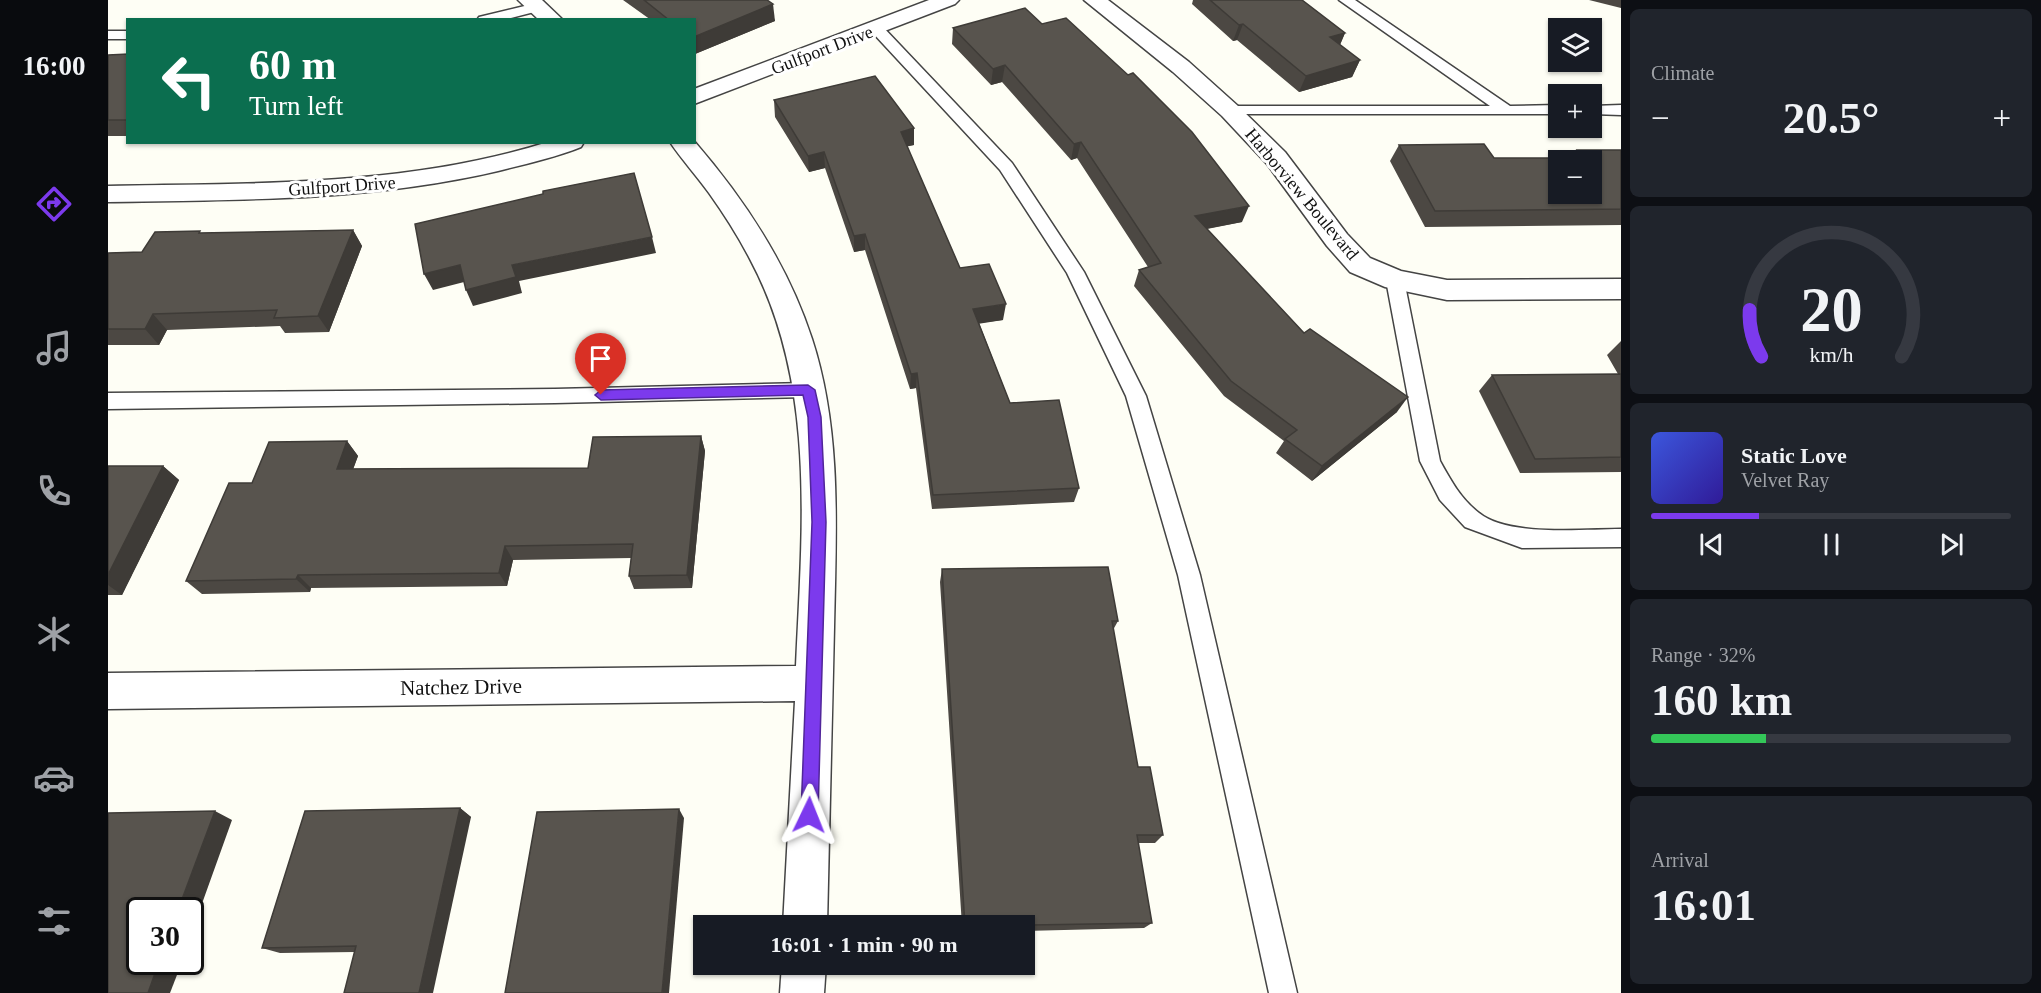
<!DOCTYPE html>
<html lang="en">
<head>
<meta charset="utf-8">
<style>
  body { margin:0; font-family:Georgia,serif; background:#20242c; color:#f1f3f6; height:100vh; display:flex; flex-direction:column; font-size:22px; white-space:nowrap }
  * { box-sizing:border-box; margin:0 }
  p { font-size:20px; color:#9ea1a6 }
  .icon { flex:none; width:33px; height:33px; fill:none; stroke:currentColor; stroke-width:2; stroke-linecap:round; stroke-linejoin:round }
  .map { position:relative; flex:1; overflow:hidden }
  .sheet { display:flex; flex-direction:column; gap:9px; padding:9px; background:#0d0f14; width:420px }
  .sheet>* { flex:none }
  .hud { position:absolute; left:18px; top:18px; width:570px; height:126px; border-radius:0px; box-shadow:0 2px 4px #0004; background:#0b6e4f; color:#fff; overflow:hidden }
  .fabs { position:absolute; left:1440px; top:18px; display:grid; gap:12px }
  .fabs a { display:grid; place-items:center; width:54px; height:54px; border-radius:0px; background:#171b24; box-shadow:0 2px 4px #0004; font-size:30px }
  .speed { position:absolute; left:18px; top:897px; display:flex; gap:12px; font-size:30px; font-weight:700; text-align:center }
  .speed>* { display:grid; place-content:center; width:78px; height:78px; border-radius:50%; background:#171b24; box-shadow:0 2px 4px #0004; line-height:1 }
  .speed .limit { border:3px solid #111; border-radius:9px; background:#fff; color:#111 }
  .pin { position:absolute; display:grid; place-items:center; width:51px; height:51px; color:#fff; margin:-62px -26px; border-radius:50% 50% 50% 0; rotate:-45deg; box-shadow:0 0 6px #0007 }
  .pin .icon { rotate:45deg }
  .me { position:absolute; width:66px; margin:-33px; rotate:2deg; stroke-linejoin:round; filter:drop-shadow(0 0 4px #0008) }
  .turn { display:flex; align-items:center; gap:21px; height:126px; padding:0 24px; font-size:27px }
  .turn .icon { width:78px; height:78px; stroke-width:2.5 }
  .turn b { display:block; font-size:42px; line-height:51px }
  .big { font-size:45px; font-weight:700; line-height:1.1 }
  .sheet .tile { flex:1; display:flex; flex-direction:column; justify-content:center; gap:9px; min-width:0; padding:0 21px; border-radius:9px; background:#20242c }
  .sheet .dial { align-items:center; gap:0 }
  .dial svg { height:156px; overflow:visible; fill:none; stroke:#363941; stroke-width:7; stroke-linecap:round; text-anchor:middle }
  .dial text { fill:#f1f3f6; stroke:none }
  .song { display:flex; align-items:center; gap:18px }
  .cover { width:72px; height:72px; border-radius:9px; background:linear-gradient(135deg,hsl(230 70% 55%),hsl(250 70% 35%)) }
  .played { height:6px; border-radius:3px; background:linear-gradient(90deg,#7c3aed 30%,#363941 30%) }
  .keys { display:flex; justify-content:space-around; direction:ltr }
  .heat { display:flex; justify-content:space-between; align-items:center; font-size:33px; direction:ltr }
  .charge { height:9px; border-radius:4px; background:linear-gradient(90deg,#34c759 32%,#363941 0) }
  .trip { position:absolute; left:585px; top:915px; width:342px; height:60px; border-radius:0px; background:#171b24; box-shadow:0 2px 4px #0004; font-weight:700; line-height:60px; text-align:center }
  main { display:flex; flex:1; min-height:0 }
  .dock { display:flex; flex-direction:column; width:108px; justify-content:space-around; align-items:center; background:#090b0e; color:#9ea1a6 }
  .dock .icon { width:42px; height:42px }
  .dock .on { color:#7c3aed }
  .dock b { font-size:27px; color:#f1f3f6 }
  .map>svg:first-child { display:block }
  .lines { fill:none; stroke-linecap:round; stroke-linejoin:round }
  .service-casing { stroke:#444; stroke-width:3 }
  .minor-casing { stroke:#444; stroke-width:3 }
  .service { fill:#fff; fill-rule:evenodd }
  .minor { fill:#fff; fill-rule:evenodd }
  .wall { fill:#4c4843 }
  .shaded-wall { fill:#3e3b37 }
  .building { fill:#58544e; stroke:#3e3b37; stroke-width:1.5; fill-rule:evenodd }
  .route { fill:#7c3aed; stroke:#51269a; stroke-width:1.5 }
  .labels { text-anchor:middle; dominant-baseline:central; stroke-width:6; stroke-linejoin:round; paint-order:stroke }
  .far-street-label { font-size:18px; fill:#111; stroke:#fff }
  .street-label { font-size:21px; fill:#111; stroke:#fff }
</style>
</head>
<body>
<main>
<nav class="dock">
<b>16:00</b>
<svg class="icon on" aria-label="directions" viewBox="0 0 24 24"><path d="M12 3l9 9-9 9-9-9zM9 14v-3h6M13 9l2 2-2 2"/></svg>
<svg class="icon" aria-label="music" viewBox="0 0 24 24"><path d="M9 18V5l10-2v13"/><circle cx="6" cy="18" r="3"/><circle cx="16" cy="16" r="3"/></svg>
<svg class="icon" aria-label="phone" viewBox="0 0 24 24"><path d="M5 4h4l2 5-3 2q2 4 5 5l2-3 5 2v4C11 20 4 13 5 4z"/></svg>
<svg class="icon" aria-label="climate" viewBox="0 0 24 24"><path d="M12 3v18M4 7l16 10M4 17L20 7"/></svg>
<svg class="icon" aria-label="car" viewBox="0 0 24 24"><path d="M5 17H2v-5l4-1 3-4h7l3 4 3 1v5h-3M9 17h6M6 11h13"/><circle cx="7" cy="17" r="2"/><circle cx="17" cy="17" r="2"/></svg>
<svg class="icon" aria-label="filters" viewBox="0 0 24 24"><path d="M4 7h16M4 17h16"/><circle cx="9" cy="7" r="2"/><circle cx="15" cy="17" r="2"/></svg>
</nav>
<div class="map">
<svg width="1513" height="993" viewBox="0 0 1513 993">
  <rect width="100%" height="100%" fill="#fefef5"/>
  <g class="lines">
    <!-- service casing -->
    <g class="service-casing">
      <g id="service">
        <path d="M 1231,0 L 1247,0 L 1402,106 L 1450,105 L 1450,114 L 1117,114 L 1114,111 L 1117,108 L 1122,106 L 1382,106 Z"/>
        <path d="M 429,3 L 436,7 L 434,10 L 395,20 L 369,20 L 371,17 Z"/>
        <path d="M 769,25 L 774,26 L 904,163 L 976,272 L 1038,396 L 1092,575 L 1189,993 L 1161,993 L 1070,575 L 1018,396 L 959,273 L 892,170 L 764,32 L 762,29 Z"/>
        <rect x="0" y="31" width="20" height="8"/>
        <path d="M 1513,105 L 1513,115 L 1484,114 L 1484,106 Z"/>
        <path d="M 1287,274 L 1293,276 L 1296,280 L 1332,461 C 1343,481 1353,499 1371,513 C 1400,537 1476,529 1513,529 L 1513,547 L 1414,548 L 1357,527 L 1332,500 L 1312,461 L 1278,280 L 1281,276 Z"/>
        <path d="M 700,383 L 707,385 L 710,390 L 707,395 L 700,397 L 447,403 L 0,409 L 0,393 L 447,389 Z"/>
      </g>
    </g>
    <!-- minor casing -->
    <g class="minor-casing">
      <g id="minor">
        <path d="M 410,0 L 434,0 L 455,20 L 431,20 Z"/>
        <path d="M 821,0 L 851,0 L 847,4 L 586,104 L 586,89 Z"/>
        <path d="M 976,0 L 1000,0 L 1081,62 L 1130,106 L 1177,152 L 1239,234 L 1262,258 L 1293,271 L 1339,280 L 1513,279 L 1513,299 L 1339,300 L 1277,287 L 1242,272 L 1219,246 L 1159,164 L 1114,116 L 1065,72 Z"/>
        <path d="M 586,141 C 637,200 680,265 704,339 C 734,431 728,531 726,627 C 724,726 721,826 719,926 L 675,926 L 687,701 L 0,709 L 0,673 L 688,666 C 694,529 709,384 642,259 C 630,236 616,214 601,193 C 589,176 574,160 562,142 Z"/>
        <path d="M 440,142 L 476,142 L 473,147 C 446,158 417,164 390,171 C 262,201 131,200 0,202 L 0,186 C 147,183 298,187 440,142 Z"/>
        <path d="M 674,964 L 718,964 L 716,993 L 672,993 Z"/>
      </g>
    </g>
    <!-- service -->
    <use href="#service" class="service"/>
    <!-- minor -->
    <use href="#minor" class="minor"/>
  </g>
  <!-- wall -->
  <g class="wall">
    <path d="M 515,0 L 659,0 L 667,21 L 587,54 L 586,54 L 586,20 L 543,20 Z"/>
    <path d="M 1085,0 L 1194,0 L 1237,33 L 1232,45 L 1252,60 L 1244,77 L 1191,92 L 1129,40 L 1125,41 L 1084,4 Z"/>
    <path d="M 1481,0 L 1513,0 L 1513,8 Z"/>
    <path d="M 845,28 L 1134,222 L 1099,229 L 1196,333 L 1289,412 L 1204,481 L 1168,453 L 1176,441 L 1116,396 L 1026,286 L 1031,270 L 1040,267 L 969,158 L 963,160 L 894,82 L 883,85 L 844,44 Z"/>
    <path d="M 20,54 L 20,136 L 0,136 L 0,55 Z"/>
    <path d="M 666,100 L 806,145 L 799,146 L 852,268 L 895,320 L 871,323 L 902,403 L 971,488 L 966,502 L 824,509 L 808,388 L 802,389 L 757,250 L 746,252 L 717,168 L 701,172 L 667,117 Z"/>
    <path d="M 1291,145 L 1386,158 L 1463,158 L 1469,150 L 1513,150 L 1513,225 L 1317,227 L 1282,161 Z"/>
    <path d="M 245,230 L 254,246 L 221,332 L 177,333 L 172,326 L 59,330 L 51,345 L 0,345 L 0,253 L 34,252 L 93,233 Z"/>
    <path d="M 1513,341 L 1513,472 L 1412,473 L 1371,391 L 1384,375 L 1510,374 L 1499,355 Z"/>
    <path d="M 593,436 L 597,451 L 584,588 L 526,589 L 521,576 L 523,558 L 405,560 L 399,586 L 203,588 L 202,592 L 94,594 L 78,581 L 144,483 L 239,441 L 250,456 L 245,469 L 480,468 Z"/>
    <path d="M 0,466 L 55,466 L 71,480 L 14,595 L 0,595 Z"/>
    <path d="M 834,569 L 1010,621 L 1005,630 L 1030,767 L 1055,835 L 1047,843 L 1030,843 L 1044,923 L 1036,928 L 916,931 L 916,926 L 854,926 L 832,582 Z"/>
    <path d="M 352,808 L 363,817 L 247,952 L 172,953 L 154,948 Z"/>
  </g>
  <!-- shaded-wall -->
  <g class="shaded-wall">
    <path d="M 665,4 L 667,21 L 587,54 L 586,37 Z"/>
    <path d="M 1135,24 L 1129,40 L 1125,41 L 1131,25 Z"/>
    <path d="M 1237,33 L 1230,49 L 1222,37 Z"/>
    <path d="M 1252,60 L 1244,77 L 1191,92 L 1198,76 Z"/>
    <path d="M 897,65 L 894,82 L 883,85 L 885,69 Z"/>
    <path d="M 806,128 L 806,145 L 792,148 L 793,132 Z"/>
    <path d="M 973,142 L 969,158 L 963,160 L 966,144 Z"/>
    <path d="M 716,152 L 717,168 L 701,172 L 700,156 Z"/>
    <path d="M 1141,206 L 1134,222 L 1081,232 L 1087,216 Z"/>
    <path d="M 245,230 L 254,246 L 221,332 L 210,316 Z"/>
    <path d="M 757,234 L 757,250 L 746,252 L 746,236 Z"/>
    <path d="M 544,237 L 548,253 L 411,281 L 414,293 L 365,306 L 358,290 L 404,265 Z"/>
    <path d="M 352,265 L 360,281 L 325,290 L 316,274 Z"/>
    <path d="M 898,304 L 895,320 L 863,325 L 865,309 Z"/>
    <path d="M 45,314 L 59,330 L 51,345 L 37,329 Z"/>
    <path d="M 809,373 L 808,388 L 802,389 L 803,374 Z"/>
    <path d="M 1300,397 L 1289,412 L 1204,481 L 1214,466 Z"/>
    <path d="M 593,436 L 597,451 L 584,588 L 579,575 Z"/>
    <path d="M 239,441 L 250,456 L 240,483 L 229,469 Z"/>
    <path d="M 55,466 L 71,480 L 14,595 L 0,585 L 0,575 Z"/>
    <path d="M 397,546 L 405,560 L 399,586 L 391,573 Z"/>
    <path d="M 190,575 L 203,588 L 202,592 L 188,579 Z"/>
    <path d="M 352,808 L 363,817 L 325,993 L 311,993 Z"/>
    <path d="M 571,809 L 576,818 L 561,993 L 554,993 Z"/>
    <path d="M 107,811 L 124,820 L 82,937 L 82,910 L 70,910 Z"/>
    <path d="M 51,962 L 74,962 L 62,993 L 40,993 Z"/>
  </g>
  <!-- building -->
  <g class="building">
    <path d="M 536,0 L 659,0 L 665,4 L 586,37 L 586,20 L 561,20 Z"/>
    <path d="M 1102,0 L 1194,0 L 1237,33 L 1222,37 L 1252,60 L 1198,76 L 1135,24 L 1131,25 Z"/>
    <path d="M 917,8 L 934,24 L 958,18 L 1020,75 L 1025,73 L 1084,132 L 1141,206 L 1087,216 L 1196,333 L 1202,329 L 1300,397 L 1214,466 L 1177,439 L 1189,430 L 1123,381 L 1031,270 L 1053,263 L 973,142 L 966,144 L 897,65 L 885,69 L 845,28 Z"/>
    <path d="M 20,54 L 20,120 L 0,120 L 0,55 Z"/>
    <path d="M 767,76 L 806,128 L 793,132 L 852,268 L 881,264 L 898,304 L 865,309 L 902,403 L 951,400 L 971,488 L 825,495 L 809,373 L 803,374 L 757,234 L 746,236 L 716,152 L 700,156 L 666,100 Z"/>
    <path d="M 1376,144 L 1386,158 L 1474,158 L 1469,150 L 1513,150 L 1513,209 L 1327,211 L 1291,145 ZM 1450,160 L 1484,160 L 1484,194 L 1450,194 Z"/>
    <path d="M 526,173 L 544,237 L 404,265 L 408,277 L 358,290 L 352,265 L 316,274 L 307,224 L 435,194 L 435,191 Z"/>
    <path d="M 245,230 L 210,316 L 166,318 L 169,310 L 45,314 L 37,329 L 0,329 L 0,253 L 34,252 L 47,232 L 92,231 L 91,233 Z"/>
    <path d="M 1513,374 L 1513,457 L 1427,459 L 1384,375 Z"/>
    <path d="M 593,436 L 579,575 L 521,576 L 525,544 L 397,546 L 391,573 L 190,575 L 188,579 L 78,581 L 121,483 L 144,483 L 161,442 L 239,441 L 229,469 L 480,468 L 485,437 Z"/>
    <path d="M 0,466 L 55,466 L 0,575 Z"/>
    <path d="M 1000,567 L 1010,621 L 1004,621 L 1030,767 L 1042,767 L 1055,835 L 1029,835 L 1044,923 L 857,926 L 834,569 Z"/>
    <path d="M 352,808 L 311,993 L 236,993 L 248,946 L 154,948 L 197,811 Z"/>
    <path d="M 571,809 L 554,993 L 397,993 L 429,812 Z"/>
    <path d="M 107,811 L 70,910 L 32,910 L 32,962 L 51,962 L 40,993 L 0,993 L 0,813 Z"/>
  </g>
  <!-- route -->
  <path class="route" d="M 700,385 L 707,390 L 713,417 L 718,522 L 710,815 L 707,821 L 701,823 L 695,821 L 693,815 L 704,522 L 700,417 L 695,395 L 493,400 L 487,395 L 493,390 Z"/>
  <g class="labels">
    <!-- far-street labels -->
    <g class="far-street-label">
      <text transform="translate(714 50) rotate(-21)">Gulfport Drive</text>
      <text transform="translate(234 186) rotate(-4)">Gulfport Drive</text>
      <text transform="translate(1194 194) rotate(50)">Harborview Boulevard</text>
    </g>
    <!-- street labels -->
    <g class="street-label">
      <text transform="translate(353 687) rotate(-1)">Natchez Drive</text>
    </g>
  </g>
</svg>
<div class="fabs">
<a><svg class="icon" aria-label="layers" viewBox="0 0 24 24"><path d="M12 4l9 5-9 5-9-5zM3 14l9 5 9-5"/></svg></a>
<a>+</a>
<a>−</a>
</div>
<div class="speed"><div class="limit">30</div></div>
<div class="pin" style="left:493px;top:395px;background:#d93025"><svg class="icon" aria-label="arrive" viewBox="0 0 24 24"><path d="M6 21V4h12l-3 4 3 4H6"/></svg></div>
<svg class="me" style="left:701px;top:815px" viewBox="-20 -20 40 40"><path d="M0-17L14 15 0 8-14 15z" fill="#7c3aed" stroke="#fff" stroke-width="4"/></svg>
<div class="trip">16:01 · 1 min · 90 m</div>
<div class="hud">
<div class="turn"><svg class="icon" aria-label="left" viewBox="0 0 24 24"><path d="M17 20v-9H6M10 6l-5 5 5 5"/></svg><div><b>60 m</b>Turn left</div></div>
</div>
</div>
<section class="sheet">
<div class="tile"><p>Climate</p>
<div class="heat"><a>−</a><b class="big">20.5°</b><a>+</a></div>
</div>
<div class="tile dial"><svg viewBox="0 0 100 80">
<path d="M14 69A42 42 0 1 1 86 69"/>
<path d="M14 69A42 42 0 0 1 8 45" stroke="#7c3aed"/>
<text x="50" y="56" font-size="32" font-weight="700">20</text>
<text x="50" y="72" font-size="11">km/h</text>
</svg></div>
<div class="tile">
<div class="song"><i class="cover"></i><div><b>Static Love</b><p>Velvet Ray</p></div></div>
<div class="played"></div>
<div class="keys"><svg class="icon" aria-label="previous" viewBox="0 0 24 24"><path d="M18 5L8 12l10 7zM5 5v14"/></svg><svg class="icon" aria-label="pause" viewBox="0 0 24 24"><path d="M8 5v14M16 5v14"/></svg><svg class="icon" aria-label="next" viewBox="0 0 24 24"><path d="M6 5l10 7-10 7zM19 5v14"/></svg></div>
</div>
<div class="tile"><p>Range · 32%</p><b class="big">160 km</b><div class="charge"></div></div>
<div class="tile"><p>Arrival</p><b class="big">16:01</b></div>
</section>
</main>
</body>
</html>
